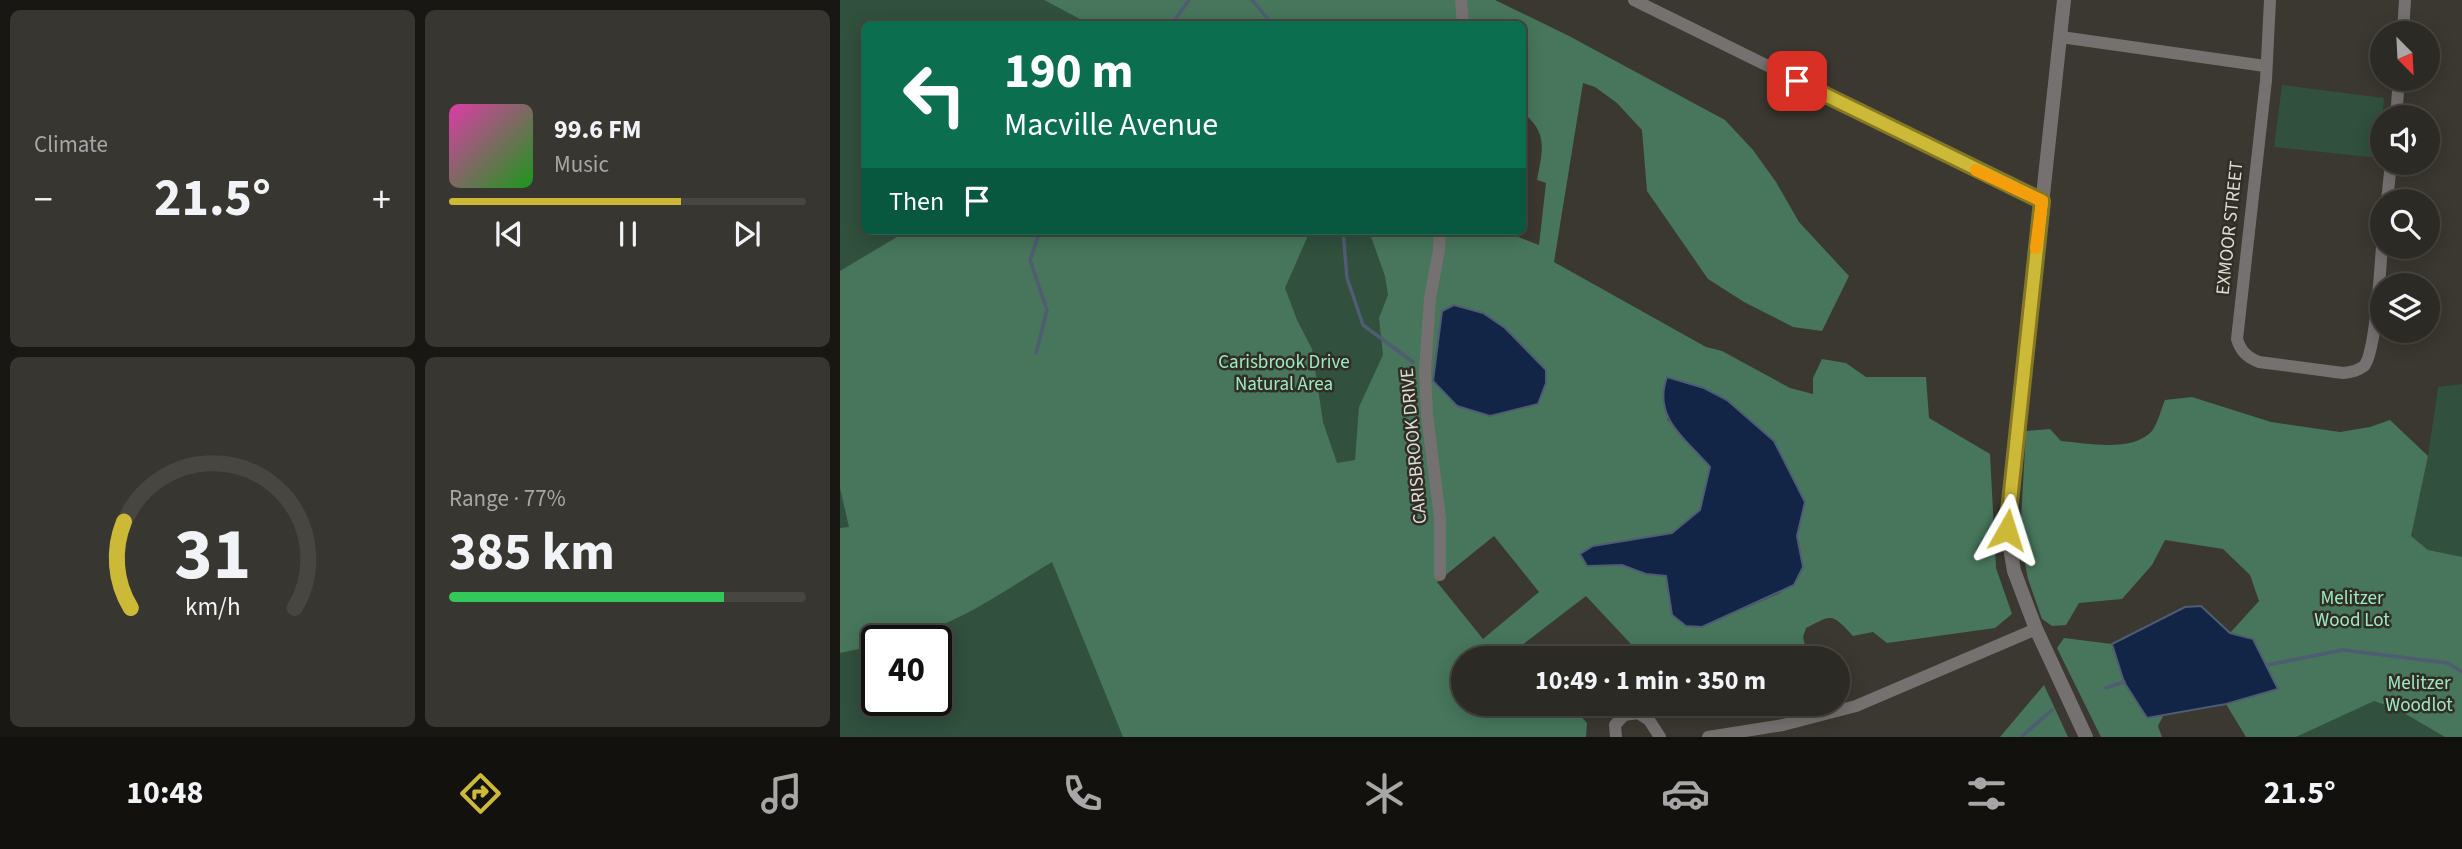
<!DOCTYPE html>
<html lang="en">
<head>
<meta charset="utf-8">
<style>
  body { margin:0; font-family:"Source Sans 3",sans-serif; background:#383631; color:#f1f3f6; height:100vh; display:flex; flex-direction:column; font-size:26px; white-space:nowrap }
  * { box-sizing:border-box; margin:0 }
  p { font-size:23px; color:#a6a7a6 }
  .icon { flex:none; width:38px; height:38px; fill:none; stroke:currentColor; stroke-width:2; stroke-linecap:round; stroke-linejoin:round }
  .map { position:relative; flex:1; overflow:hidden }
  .sheet { display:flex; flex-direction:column; gap:10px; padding:10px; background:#181714; width:840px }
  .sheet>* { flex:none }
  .guide { position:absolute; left:21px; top:21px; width:665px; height:214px; border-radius:10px; box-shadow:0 4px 18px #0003,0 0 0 2px #484641; background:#0b6e4f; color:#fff; overflow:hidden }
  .needle { width:46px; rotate:156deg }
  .buttons { position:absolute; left:1530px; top:21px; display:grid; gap:14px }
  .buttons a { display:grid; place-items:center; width:70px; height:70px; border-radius:50%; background:#2c2a24; box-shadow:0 4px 18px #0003,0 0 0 2px #484641; font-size:35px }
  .speed { position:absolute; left:21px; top:625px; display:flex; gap:14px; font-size:35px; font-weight:700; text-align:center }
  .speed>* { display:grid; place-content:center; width:91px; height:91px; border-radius:50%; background:#2c2a24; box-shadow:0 4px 18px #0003,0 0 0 2px #484641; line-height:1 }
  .speed .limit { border:4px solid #111; border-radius:10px; background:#fff; color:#111 }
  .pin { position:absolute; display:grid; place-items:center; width:60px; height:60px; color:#fff; margin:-30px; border-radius:14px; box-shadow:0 4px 10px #0006 }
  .me { position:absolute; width:77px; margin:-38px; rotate:6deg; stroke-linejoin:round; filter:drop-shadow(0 0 5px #0008) }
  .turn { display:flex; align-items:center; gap:24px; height:147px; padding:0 28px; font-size:32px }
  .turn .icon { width:91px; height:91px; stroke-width:2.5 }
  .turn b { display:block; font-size:49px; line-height:60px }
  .then { display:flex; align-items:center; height:66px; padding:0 28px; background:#0003; gap:14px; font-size:26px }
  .big { font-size:52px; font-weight:700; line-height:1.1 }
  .sheet .card { flex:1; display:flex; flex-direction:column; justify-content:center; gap:10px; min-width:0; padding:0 24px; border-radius:10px; background:#383631 }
  .sheet .dial { align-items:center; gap:0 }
  .dial svg { height:182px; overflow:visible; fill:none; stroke:#484641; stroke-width:7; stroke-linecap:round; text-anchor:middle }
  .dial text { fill:#f1f3f6; stroke:none }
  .song { display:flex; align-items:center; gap:21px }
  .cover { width:84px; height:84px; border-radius:10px; background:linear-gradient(135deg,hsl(320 70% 55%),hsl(120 70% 35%)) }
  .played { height:7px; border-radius:4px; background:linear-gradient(90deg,#cdb938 65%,#484641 65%) }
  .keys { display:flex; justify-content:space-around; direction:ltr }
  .heat { display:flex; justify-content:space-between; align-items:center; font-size:38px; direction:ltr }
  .charge { height:10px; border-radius:5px; background:linear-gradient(90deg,#34c759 77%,#484641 0) }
  .sheet .tiles { flex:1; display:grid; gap:10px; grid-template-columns:repeat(2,1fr) }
  .trip { position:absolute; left:611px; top:646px; width:399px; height:70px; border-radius:35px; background:#2c2a24; box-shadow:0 4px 18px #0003,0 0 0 2px #484641; font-weight:700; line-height:70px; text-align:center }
  .menu { display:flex; height:112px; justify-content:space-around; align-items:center; background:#12110e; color:#a6a7a6 }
  .menu .icon { width:49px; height:49px }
  .menu .active { color:#cdb938 }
  .menu b { font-size:32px; color:#f1f3f6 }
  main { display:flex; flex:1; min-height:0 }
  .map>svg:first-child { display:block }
  .green { fill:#31503e; fill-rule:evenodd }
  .forest { fill:#47765c; fill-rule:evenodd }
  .water { fill:#122546; stroke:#4f5c72; stroke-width:2 }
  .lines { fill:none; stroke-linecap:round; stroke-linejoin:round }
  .stream { stroke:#4f5c72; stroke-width:3.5 }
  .minor { stroke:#767171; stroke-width:12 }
  .tertiary { stroke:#767171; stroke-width:14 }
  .route-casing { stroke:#857824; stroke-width:18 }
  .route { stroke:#cdb938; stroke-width:12 }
  .slow { stroke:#f59e0b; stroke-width:12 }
  .labels { text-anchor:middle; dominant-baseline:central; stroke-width:5; stroke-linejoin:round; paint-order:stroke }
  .street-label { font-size:19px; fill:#deddd8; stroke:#302e26 }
  .park-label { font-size:19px; fill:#9febc0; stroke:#302e26 }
</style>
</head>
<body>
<main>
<section class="sheet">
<div class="tiles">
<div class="card"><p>Climate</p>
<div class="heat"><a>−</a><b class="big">21.5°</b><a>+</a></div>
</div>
<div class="card">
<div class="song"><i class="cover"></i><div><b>99.6 FM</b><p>Music</p></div></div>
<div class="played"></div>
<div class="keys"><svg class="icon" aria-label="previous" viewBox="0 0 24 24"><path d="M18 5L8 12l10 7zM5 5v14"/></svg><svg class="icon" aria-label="pause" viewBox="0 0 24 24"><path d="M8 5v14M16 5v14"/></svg><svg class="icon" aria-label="next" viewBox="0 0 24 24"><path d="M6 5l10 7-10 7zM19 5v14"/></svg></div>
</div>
<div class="card dial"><svg viewBox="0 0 100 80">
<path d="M14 69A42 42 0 1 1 86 69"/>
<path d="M14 69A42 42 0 0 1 11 31" stroke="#cdb938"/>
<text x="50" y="56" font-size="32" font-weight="700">31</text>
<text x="50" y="72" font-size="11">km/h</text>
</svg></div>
<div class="card"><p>Range · 77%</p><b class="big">385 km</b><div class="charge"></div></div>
</div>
</section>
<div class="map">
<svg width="1622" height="737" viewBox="0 0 1622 737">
  <rect width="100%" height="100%" fill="#3a3830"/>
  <!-- green -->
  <g class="green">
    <path d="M 0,0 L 204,0 L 249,24 L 24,24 L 24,231 L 584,231 L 590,574 L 403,737 L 0,737 ZM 37,640 L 96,640 L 96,700 L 37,700 Z"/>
    <path d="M 1442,85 L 1544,98 L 1539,158 L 1434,147 Z"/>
    <path d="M 1622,384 L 1622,737 L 1456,737 L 1534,700 L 1588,456 L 1598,387 Z"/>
  </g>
  <!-- forest -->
  <g class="forest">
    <path d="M 204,0 L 655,0 L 729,36 L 885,120 L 913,150 L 936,182 L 959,222 L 1009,276 L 982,331 L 953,327 L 904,302 L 868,279 L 807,191 L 802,130 L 777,103 L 755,87 L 743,83 L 714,262 L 866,347 L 882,351 L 950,388 L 973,394 L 973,378 L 982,359 L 1006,363 L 1026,377 L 1086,377 L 1089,418 L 1150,454 L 1156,568 L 1172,614 L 1155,628 L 1047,643 L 1033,632 L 1013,636 C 991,612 992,615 966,628 L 963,637 L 967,653 L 943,658 L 804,658 L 746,596 L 677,649 L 685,658 L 623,658 L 623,704 L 729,704 L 747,723 L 746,737 L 283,737 L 212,562 C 160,593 98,640 37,640 L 37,645 L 0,653 L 0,528 L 9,527 L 0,488 L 0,271 L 67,231 L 470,231 L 445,288 L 457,320 L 472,349 L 483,422 L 497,463 L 515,460 L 519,407 L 543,355 L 539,318 L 548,295 L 545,276 L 529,231 L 663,231 L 699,245 L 706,183 L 697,180 C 702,152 709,133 683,113 L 682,24 L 249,24 ZM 602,311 L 665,328 L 706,370 L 670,411 L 650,416 L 616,406 L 593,381 ZM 864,388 L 887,400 L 934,441 L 965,502 L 957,536 L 963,567 L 940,593 L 862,627 L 832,615 L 826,576 C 795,573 779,563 754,546 L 832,533 L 860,510 L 870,467 L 827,419 ZM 654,536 L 699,592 L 643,639 L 597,582 Z"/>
    <path d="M 1352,397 L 1431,422 L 1500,432 L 1530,427 L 1550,420 L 1588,456 L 1571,536 L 1588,550 L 1622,557 L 1622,737 L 1605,737 L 1557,709 L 1534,701 L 1456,737 L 1406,737 L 1386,704 L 1438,688 L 1413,639 L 1390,633 L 1419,601 L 1410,575 L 1383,549 L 1325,540 L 1312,565 L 1282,599 L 1239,603 L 1226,625 L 1212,626 L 1202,619 L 1188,579 L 1180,536 L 1186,431 L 1210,429 L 1221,441 C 1247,443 1292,453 1312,431 C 1318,423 1321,409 1325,400 Z"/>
    <path d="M 1224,638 L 1272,644 L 1284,682 L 1306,717 L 1323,716 L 1318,726 L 1322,737 L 1261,737 L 1217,648 Z"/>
    <path d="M 1204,685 L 1228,737 L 1160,737 Z"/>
  </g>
  <!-- water -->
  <g class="water">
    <path d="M 614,305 L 643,313 L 665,328 L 706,370 L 706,383 L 698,404 L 650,416 L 617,406 L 593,381 L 602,311 Z"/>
    <path d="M 827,377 L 864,388 L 887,400 L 934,441 L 965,502 L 957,536 L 963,567 L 954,585 L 862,627 L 846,626 L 832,615 L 826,576 L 806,574 L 782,565 L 747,566 L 740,554 L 753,546 L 832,533 L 860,510 L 870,467 C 846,439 812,418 827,377 Z"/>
    <path d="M 1361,606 L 1390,633 L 1413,639 L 1438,689 L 1386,704 L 1307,718 L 1284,682 L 1272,644 L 1345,607 Z"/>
  </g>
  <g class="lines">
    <!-- stream -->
    <g class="stream">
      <path d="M 412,0 L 432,24"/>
      <path d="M 332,24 L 349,0"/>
      <path d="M 503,231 L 507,278 L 523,325 L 573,362"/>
      <path d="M 196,353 L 207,310 L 190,260 L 200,231"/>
      <path d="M 1427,665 L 1503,650 L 1608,663 L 1622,672"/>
      <path d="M 1266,688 L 1284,682"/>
      <path d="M 1181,737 L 1212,710"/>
    </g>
    <!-- minor -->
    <g class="minor">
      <path d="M 621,0 L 623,24"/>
      <path d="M 794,0 L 1202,201"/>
      <path d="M 1430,0 L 1426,80 L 1397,339 C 1401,352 1407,357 1419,362 L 1503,373 C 1511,372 1518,371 1524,366 C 1536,352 1540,269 1542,247"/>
      <path d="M 1563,33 L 1565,0"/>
      <path d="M 1221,37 L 1425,66"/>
      <path d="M 1556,117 L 1559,79"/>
      <path d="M 1547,201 L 1551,163"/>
      <path d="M 600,231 L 599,250 L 590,298 L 585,371 L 587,415 L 600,518 L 600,575"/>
      <path d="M 776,737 L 775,725 L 784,715 L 798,713 L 809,720 L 820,737"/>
      <path d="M 868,737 L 943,725 L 1016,706 L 1196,629"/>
    </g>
    <!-- tertiary -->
    <path class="tertiary" d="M 1224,0 L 1167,530 L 1174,571 L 1196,629 L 1246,737"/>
  </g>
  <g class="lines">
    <!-- route casing -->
    <g class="route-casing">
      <path id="route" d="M 957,81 L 1202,201 L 1167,530"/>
    </g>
    <!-- route -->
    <use href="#route" class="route"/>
    <!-- slow -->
    <path class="slow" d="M 1136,170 L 1202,201 L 1196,248"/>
  </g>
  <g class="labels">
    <!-- street labels -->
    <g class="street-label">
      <text transform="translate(1390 228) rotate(-84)">EXMOOR STREET</text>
      <text transform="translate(574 446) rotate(-95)">CARISBROOK DRIVE</text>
    </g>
    <!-- park labels -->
    <g class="park-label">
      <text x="444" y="362">Carisbrook Drive<tspan x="444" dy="22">Natural Area</tspan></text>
      <text x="1512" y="598">Melitzer<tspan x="1512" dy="22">Wood Lot</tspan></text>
      <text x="1579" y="683">Melitzer<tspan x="1579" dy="22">Woodlot</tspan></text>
    </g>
  </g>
</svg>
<div class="buttons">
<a><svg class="needle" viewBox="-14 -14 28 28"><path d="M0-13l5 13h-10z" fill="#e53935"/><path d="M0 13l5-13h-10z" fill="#a6a7a6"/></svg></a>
<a><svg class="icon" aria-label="sound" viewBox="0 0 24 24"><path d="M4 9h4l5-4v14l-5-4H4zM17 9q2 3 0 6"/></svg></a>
<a><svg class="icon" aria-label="search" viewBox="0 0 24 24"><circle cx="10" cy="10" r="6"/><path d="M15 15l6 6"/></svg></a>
<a><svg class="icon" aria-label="layers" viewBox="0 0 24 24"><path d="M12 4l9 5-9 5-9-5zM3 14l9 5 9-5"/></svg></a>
</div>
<div class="speed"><div class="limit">40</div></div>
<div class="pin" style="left:957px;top:81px;background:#d93025"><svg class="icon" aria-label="arrive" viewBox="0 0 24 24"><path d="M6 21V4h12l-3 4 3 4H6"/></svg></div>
<svg class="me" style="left:1167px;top:530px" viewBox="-20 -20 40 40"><path d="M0-17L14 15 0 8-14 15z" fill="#cdb938" stroke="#fff" stroke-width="4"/></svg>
<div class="trip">10:49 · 1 min · 350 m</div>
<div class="guide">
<div class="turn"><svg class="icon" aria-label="left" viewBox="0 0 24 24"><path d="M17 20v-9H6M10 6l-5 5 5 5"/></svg><div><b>190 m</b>Macville Avenue</div></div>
<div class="then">Then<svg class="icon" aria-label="arrive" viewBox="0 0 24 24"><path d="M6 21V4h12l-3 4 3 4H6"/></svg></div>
</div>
</div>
</main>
<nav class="menu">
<b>10:48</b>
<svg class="icon active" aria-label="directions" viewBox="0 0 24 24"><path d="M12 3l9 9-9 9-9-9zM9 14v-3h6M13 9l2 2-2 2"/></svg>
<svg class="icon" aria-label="music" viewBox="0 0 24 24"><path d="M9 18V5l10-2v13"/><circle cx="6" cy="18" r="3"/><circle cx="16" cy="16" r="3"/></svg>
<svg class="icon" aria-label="phone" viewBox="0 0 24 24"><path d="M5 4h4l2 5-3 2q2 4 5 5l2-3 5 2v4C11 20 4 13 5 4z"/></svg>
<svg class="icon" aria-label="climate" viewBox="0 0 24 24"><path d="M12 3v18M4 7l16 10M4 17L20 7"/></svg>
<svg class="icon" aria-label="car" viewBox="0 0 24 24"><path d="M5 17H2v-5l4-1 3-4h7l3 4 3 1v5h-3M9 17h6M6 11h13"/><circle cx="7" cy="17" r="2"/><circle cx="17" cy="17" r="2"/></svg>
<svg class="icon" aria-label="filters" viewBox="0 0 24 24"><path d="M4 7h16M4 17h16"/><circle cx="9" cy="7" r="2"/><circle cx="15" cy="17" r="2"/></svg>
<b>21.5°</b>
</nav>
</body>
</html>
